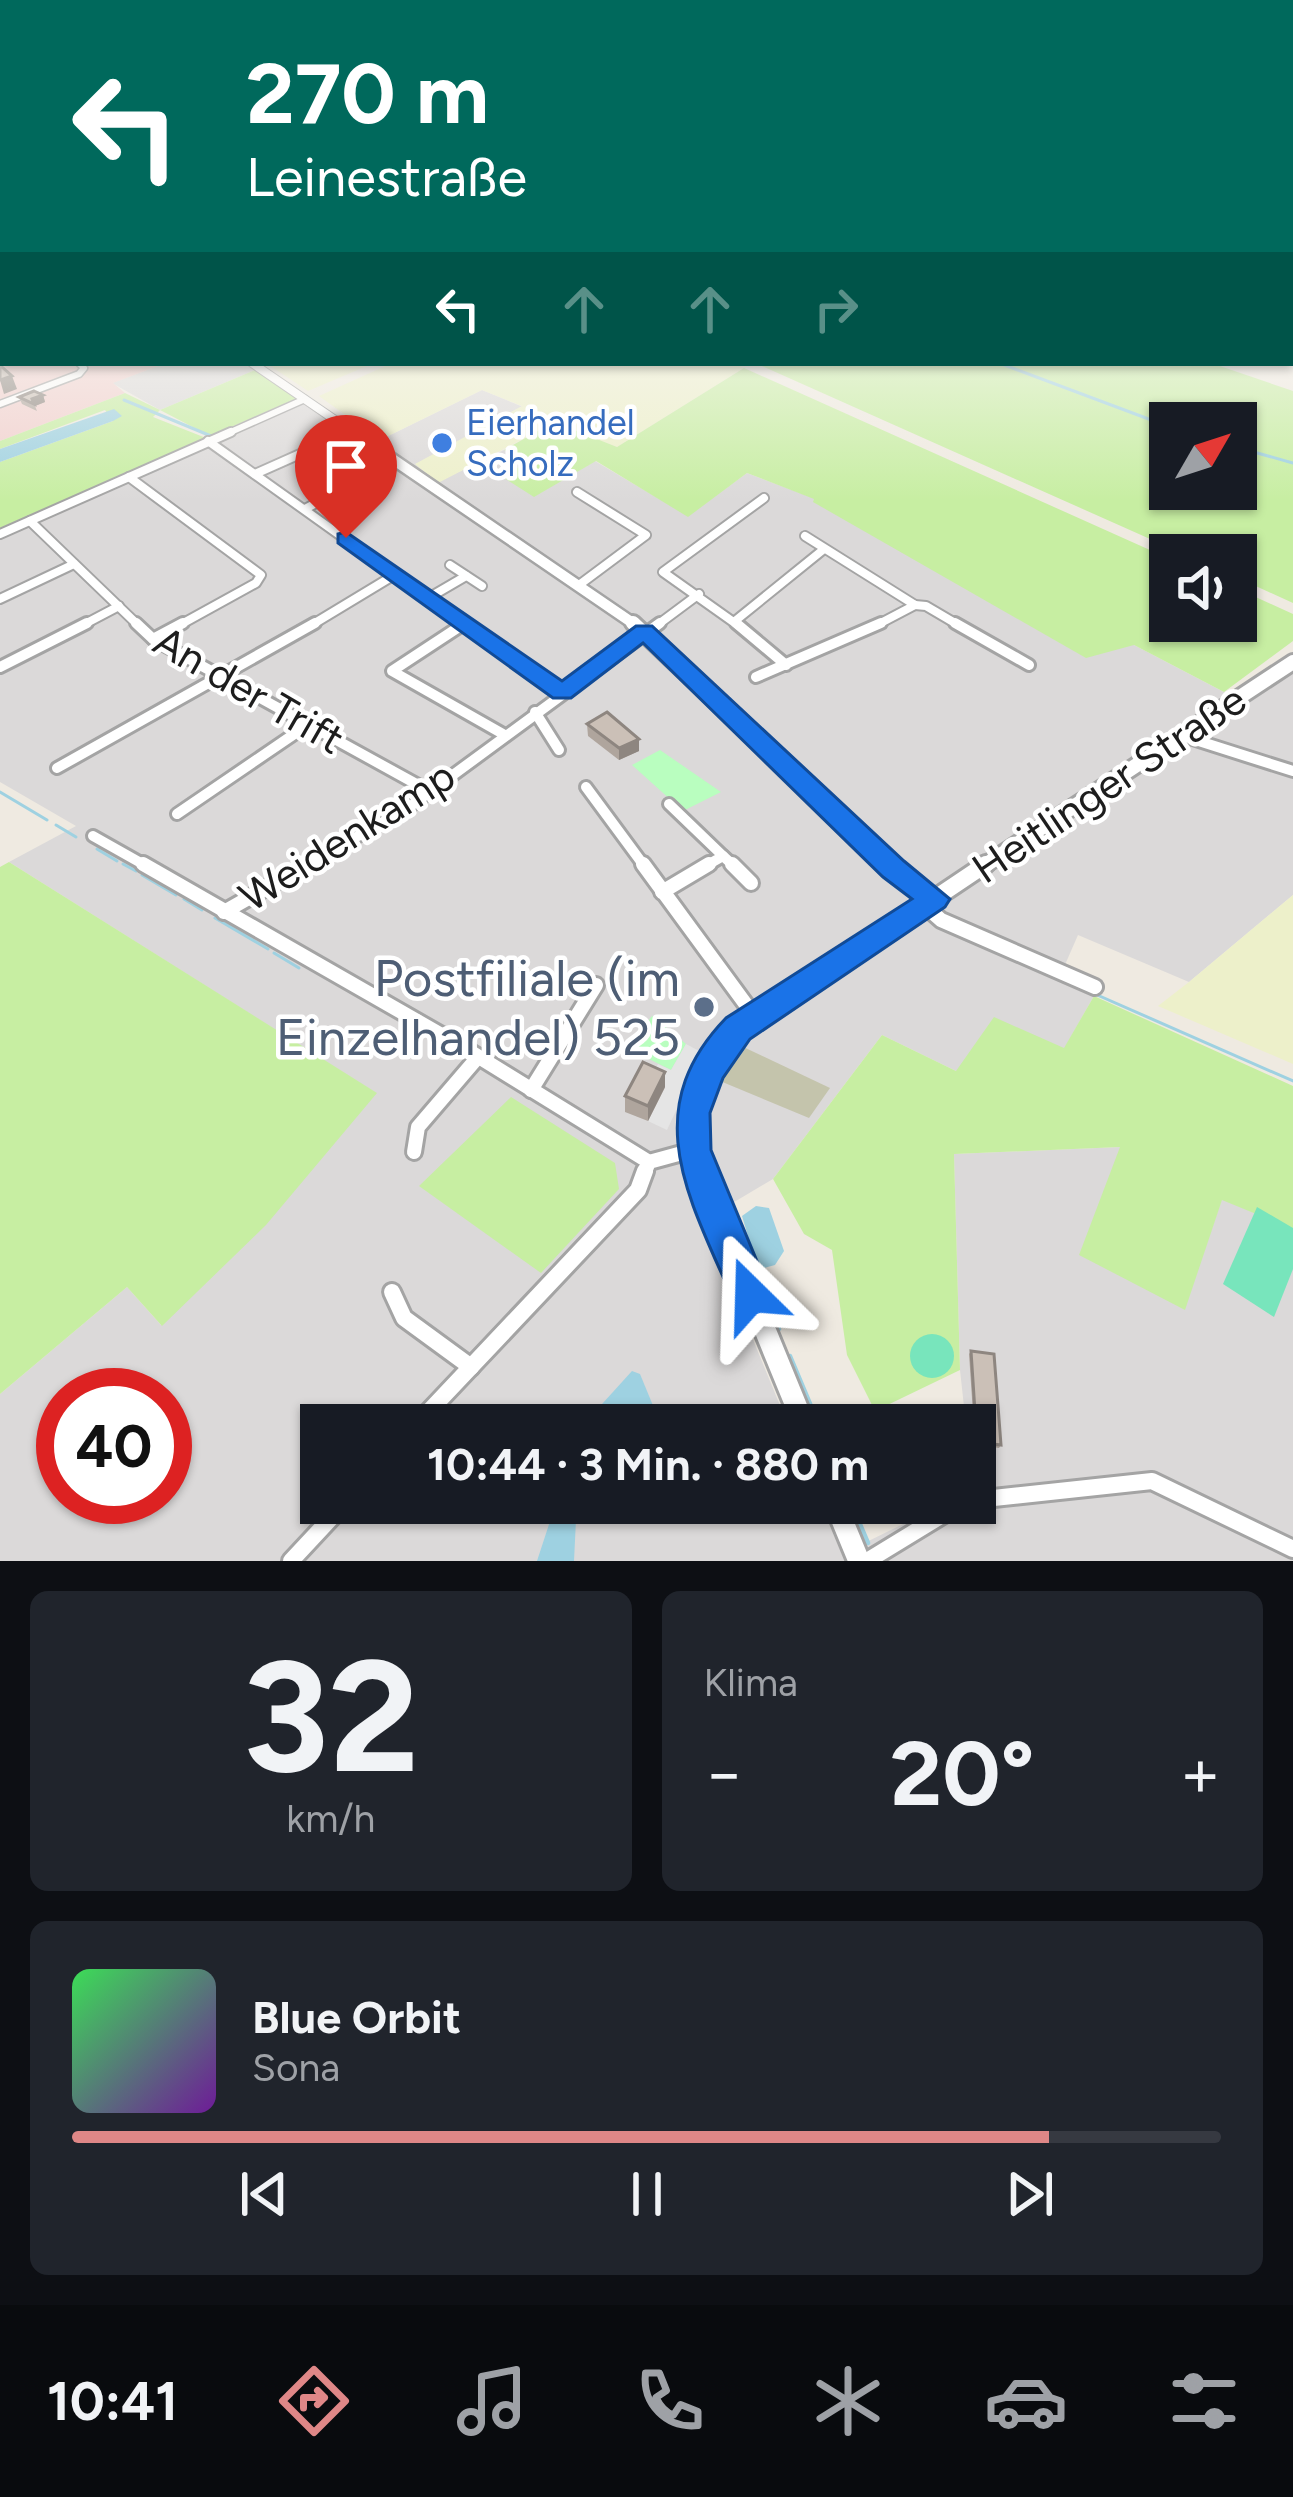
<!DOCTYPE html>
<html lang="de">
<head>
<meta charset="utf-8">
<style>
  body { margin:0; font-family:Figtree,sans-serif; background:#20242c; color:#f1f3f6; height:100vh; display:flex; flex-direction:column; font-size:45px; white-space:nowrap }
  * { box-sizing:border-box; margin:0 }
  p { font-size:39px; color:#9ea1a6 }
  .icon { flex:none; width:66px; height:66px; fill:none; stroke:currentColor; stroke-width:2; stroke-linecap:round; stroke-linejoin:round }
  .map { position:relative; height:1561px; overflow:hidden }
  .details { display:flex; flex-direction:column; gap:30px; padding:30px; background:#0d0f14; flex:1 }
  .details>* { flex:none }
  .hud { position:absolute; left:0px; top:0px; width:1293px; height:366px; box-shadow:0 3px 9px #0004; background:#00695c; color:#fff; overflow:hidden }
  .needle { width:78px; rotate:51deg }
  .fabs { position:absolute; left:1149px; top:402px; display:grid; gap:24px }
  .fabs a { display:grid; place-items:center; width:108px; height:108px; border-radius:0px; background:#171b24; box-shadow:0 3px 9px #0004; font-size:60px }
  .speed { position:absolute; left:36px; top:1368px; display:flex; gap:24px; font-size:60px; font-weight:700; text-align:center }
  .speed>* { display:grid; place-content:center; width:156px; height:156px; border-radius:50%; background:#171b24; box-shadow:0 3px 9px #0004; line-height:1 }
  .speed .limit { border:18px solid #d22; background:#fff; color:#111 }
  .pin { position:absolute; display:grid; place-items:center; width:102px; height:102px; color:#fff; margin:-123px -51px; border-radius:50% 50% 50% 0; rotate:-45deg; box-shadow:0 0 12px #0007 }
  .pin .icon { rotate:45deg }
  .me { position:absolute; width:132px; margin:-66px; rotate:338deg; stroke-linejoin:round; filter:drop-shadow(0 0 9px #0008) }
  .turn { display:flex; align-items:center; gap:42px; height:252px; padding:0 48px; font-size:54px }
  .turn .icon { width:156px; height:156px; stroke-width:2.5 }
  .turn b { display:block; font-size:84px; line-height:102px }
  .lanes { display:flex; align-items:center; height:114px; padding:0 48px; background:#0003; justify-content:center; gap:60px; direction:ltr }
  .lanes .off { opacity:.35 }
  .big { font-size:90px; font-weight:700; line-height:1.1 }
  .details .widget { flex:1; display:flex; flex-direction:column; justify-content:center; gap:18px; min-width:0; padding:0 42px; border-radius:18px; background:#20242c }
  .details .dial { align-items:center; gap:0 }
  .dial b { font-size:156px; line-height:1 }
  .song { display:flex; align-items:center; gap:36px }
  .cover { width:144px; height:144px; border-radius:18px; background:linear-gradient(135deg,hsl(130 70% 55%),hsl(280 70% 35%)) }
  .played { height:12px; border-radius:6px; background:linear-gradient(90deg,#df8787 85%,#363941 85%) }
  .keys { display:flex; justify-content:space-around; direction:ltr }
  .heat { display:flex; justify-content:space-between; align-items:center; font-size:66px; direction:ltr }
  .details .tiles { flex:1; display:grid; gap:30px; grid-template-columns:1fr 1fr }
  .widget:last-child { grid-column:span 2 }
  .trip { position:absolute; left:300px; top:1404px; width:696px; height:120px; border-radius:0px; background:#171b24; box-shadow:0 3px 9px #0004; font-weight:700; line-height:120px; text-align:center }
  .dock { display:flex; height:192px; justify-content:space-around; align-items:center; background:#090b0e; color:#9ea1a6 }
  .dock .icon { width:84px; height:84px }
  .dock .selected { color:#df8787 }
  .dock b { font-size:54px; color:#f1f3f6 }
  .map>svg:first-child { display:block }
  .residential { fill:#dbd9d9; fill-rule:evenodd }
  .commercial { fill:#f2d0ce }
  .construction { fill:#c4c4ac }
  .farmland { fill:#edf0ca }
  .grass { fill:#c7eea2; fill-rule:evenodd }
  .park { fill:#b9febf }
  .pitch { fill:#78e5bc }
  .parking { fill:#e5e5e5 }
  .water { fill:#9ed1e1 }
  .lines { fill:none; stroke-linecap:round; stroke-linejoin:round }
  .stream-far1 { stroke:#9ed1e1; stroke-width:3 }
  .stream { stroke:#9ed1e1; stroke-width:4.5 }
  .minor-far4-casing { stroke:#a4a4a4; stroke-width:9 }
  .minor-far3-casing { stroke:#a4a4a4; stroke-width:12 }
  .minor-far2-casing { stroke:#a4a4a4; stroke-width:16 }
  .minor-far1-casing { stroke:#a4a4a4; stroke-width:20 }
  .minor-casing { stroke:#a4a4a4; stroke-width:22 }
  .tertiary-far4-casing { stroke:#a4a4a4; stroke-width:10 }
  .tertiary-far3-casing { stroke:#a4a4a4; stroke-width:15 }
  .tertiary-far2-casing { stroke:#a4a4a4; stroke-width:20 }
  .tertiary-far1-casing { stroke:#a4a4a4; stroke-width:22 }
  .tertiary-casing { stroke:#a4a4a4; stroke-width:27 }
  .minor-far4 { stroke:#fff; stroke-width:6 }
  .minor-far3 { stroke:#fff; stroke-width:8 }
  .minor-far2 { stroke:#fff; stroke-width:10 }
  .minor-far1 { stroke:#fff; stroke-width:14 }
  .minor { stroke:#fff; stroke-width:16 }
  .tertiary-far4 { stroke:#fff; stroke-width:8 }
  .tertiary-far3 { stroke:#fff; stroke-width:10 }
  .tertiary-far2 { stroke:#fff; stroke-width:14 }
  .tertiary-far1 { stroke:#fff; stroke-width:16 }
  .tertiary { stroke:#fff; stroke-width:21 }
  .wall { fill:#afa59d }
  .shaded-wall { fill:#8e8680 }
  .building { fill:#cbc0b7; stroke:#8e8680; stroke-width:3 }
  .route { fill:#1a73e8; stroke:#114b97; stroke-width:3 }
  .shop-dot { fill:#3f7fe0; stroke:#fff; stroke-width:4.5 }
  .service-dot { fill:#5c6f8a; stroke:#fff; stroke-width:4.5 }
  .labels { text-anchor:middle; dominant-baseline:central; stroke-width:9; stroke-linejoin:round; paint-order:stroke }
  .far-shop-label { font-size:36px; fill:#366cbe; stroke:#fff; text-anchor:start }
  .street-label { font-size:42px; fill:#1d1d1d; stroke:#fff }
  .near-service-label { font-size:51px; fill:#4e5e75; stroke:#fff; text-anchor:end }
</style>
</head>
<body>
<div class="map">
<svg width="1293" height="1561" viewBox="0 0 1293 1561">
  <rect width="100%" height="100%" fill="#efeae1"/>
  <!-- residential -->
  <g class="residential">
    <path d="M 166,363 L 245,363 L 255,370 L 160,410 L 112,383 Z"/>
    <path d="M 482,390 L 523,407 L 416,464 L 438,482 L 504,450 L 528,461 L 505,477 L 534,496 L 595,461 L 688,516 L 747,473 L 816,499 L 1134,645 L 1245,703 L 1293,670 L 1293,895 L 1189,982 L 1078,935 L 1064,967 L 1094,996 L 1064,1049 L 956,1071 L 882,1035 L 773,1179 L 704,1220 L 788,1425 L 321,1425 L 321,1503 L 820,1503 L 842,1554 L 946,1503 L 975,1503 L 975,1425 L 966,1425 L 960,1370 L 954,1154 L 1121,1147 L 1184,1309 L 1222,1199 L 1293,1229 L 1293,1561 L 0,1561 L 0,1394 L 127,1287 L 161,1325 L 376,1093 L 9,862 L 76,826 L 0,782 L 0,531 L 306,396 L 374,443 ZM 63,1395 L 165,1395 L 165,1497 L 63,1497 Z"/>
  </g>
  <!-- commercial -->
  <path class="commercial" d="M 0,283 L 3,363 L 166,363 L 113,383 L 125,393 L 0,441 Z"/>
  <!-- construction -->
  <path class="construction" d="M 737,1044 L 830,1088 L 809,1118 L 720,1081 Z"/>
  <!-- farmland -->
  <g class="farmland">
    <path d="M 266,363 L 374,363 L 308,391 Z"/>
    <path d="M 392,363 L 733,363 L 744,368 L 617,447 L 554,423 L 438,483 L 415,464 L 522,406 L 482,390 L 380,440 L 319,396 Z"/>
    <path d="M 1293,895 L 1293,1064 L 1158,1006 L 1189,982 Z"/>
  </g>
  <!-- grass -->
  <g class="grass">
    <path d="M 755,363 L 1211,363 L 1293,391 L 1293,603 L 1236,577 L 1236,555 L 1186,555 ZM 1170,423 L 1236,423 L 1236,489 L 1170,489 Z"/>
    <path d="M 744,368 L 1170,559 L 1170,621 L 1236,621 L 1236,588 L 1293,614 L 1293,641 L 1224,692 L 1134,645 L 1086,658 L 813,502 L 814,499 L 747,473 L 688,517 L 596,461 L 534,497 L 504,478 L 527,461 L 504,450 L 554,422 L 617,447 Z"/>
    <path d="M 255,370 L 298,398 L 210,436 L 160,410 L 153,417 L 206,438 L 0,528 L 0,462 L 113,421 L 105,410 L 0,449 L 0,441 L 125,393 L 160,410 Z"/>
    <path d="M 9,862 L 377,1093 L 266,1225 L 162,1326 L 127,1287 L 0,1394 L 0,867 Z"/>
    <path d="M 1094,996 L 1293,1086 L 1293,1229 L 1222,1200 L 1185,1310 L 1079,1255 L 1120,1147 L 954,1154 L 960,1370 L 875,1411 L 847,1355 L 832,1250 L 804,1234 L 773,1179 L 882,1035 L 956,1071 L 994,1017 L 1064,1048 Z"/>
    <path d="M 511,1097 L 615,1163 L 619,1189 L 541,1273 L 419,1186 Z"/>
  </g>
  <!-- park -->
  <g class="park">
    <path d="M 660,750 L 721,792 L 683,811 L 632,765 Z"/>
    <path d="M 652,1016 L 686,1044 L 671,1070 L 627,1048 Z"/>
  </g>
  <!-- pitch -->
  <g class="pitch">
    <path d="M 1257,1207 L 1293,1228 L 1293,1269 L 1274,1317 L 1223,1284 Z"/>
    <circle cx="932" cy="1356" r="22"/>
  </g>
  <!-- parking -->
  <path class="parking" d="M 686,1044 L 703,1053 L 667,1130 L 648,1121 L 665,1088 L 649,1081 L 658,1064 L 671,1070 Z"/>
  <!-- water -->
  <g class="water">
    <path d="M 114,409 L 122,416 L 113,421 L 0,462 L 0,449 Z"/>
    <path d="M 756,1206 L 769,1208 L 784,1251 L 775,1265 L 764,1268 L 754,1256 L 742,1216 Z"/>
    <path d="M 632,1371 L 640,1374 L 654,1408 L 644,1425 L 583,1425 Z"/>
    <path d="M 556,1503 L 587,1503 L 576,1520 L 574,1561 L 537,1561 Z"/>
  </g>
  <g class="lines">
    <!-- stream-far1 -->
    <g class="stream-far1">
      <path d="M 999,363 L 1170,427"/>
      <path d="M 124,400 L 211,436"/>
      <path d="M 1236,447 L 1293,463"/>
      <path d="M 0,792 L 47,820"/>
      <path d="M 56,825 L 76,837"/>
      <path d="M 97,849 L 117,861"/>
      <path d="M 123,864 L 136,871"/>
      <path d="M 142,875 L 176,895"/>
      <path d="M 184,899 L 202,910"/>
      <path d="M 215,918 L 268,949"/>
      <path d="M 274,953 L 299,968"/>
      <path d="M 1095,994 L 1293,1081"/>
    </g>
    <!-- stream -->
    <g class="stream">
      <path d="M 765,1293 L 779,1329"/>
      <path d="M 790,1356 L 819,1425"/>
      <path d="M 851,1503 L 868,1543"/>
    </g>
    <!-- minor-far4 casing -->
    <g class="minor-far4-casing">
      <g id="minor-far4">
        <path d="M 0,404 L 79,374 L 84,368 L 79,363"/>
        <path d="M 224,435 L 305,399"/>
      </g>
    </g>
    <!-- minor-far3 casing -->
    <g class="minor-far3-casing">
      <g id="minor-far3">
        <path d="M 208,441 L 467,626"/>
        <path d="M 255,474 L 309,450 L 355,482 L 305,509"/>
        <path d="M 129,477 L 261,575 L 256,583 L 178,626"/>
        <path d="M 577,492 L 646,535 L 579,585"/>
        <path d="M 30,521 L 139,626"/>
        <path d="M 0,534 L 231,432"/>
        <path d="M 805,536 L 915,605 L 926,606 L 960,626"/>
        <path d="M 450,565 L 482,586"/>
        <path d="M 430,597 L 466,576"/>
        <path d="M 0,599 L 74,564"/>
        <path d="M 735,621 L 824,549"/>
        <path d="M 81,626 L 119,606"/>
        <path d="M 310,626 L 396,574"/>
        <path d="M 461,626 L 465,623"/>
        <path d="M 656,626 L 699,594"/>
        <path d="M 739,626 L 663,572 L 764,498"/>
        <path d="M 875,626 L 915,605"/>
      </g>
    </g>
    <!-- minor-far2 casing -->
    <g class="minor-far2-casing">
      <g id="minor-far2">
        <path d="M 136,623 L 153,639 L 429,791"/>
        <path d="M 463,623 L 562,693"/>
        <path d="M 465,623 L 392,671 L 503,734"/>
        <path d="M 736,623 L 786,665"/>
        <path d="M 955,623 L 1029,665"/>
        <path d="M 153,639 L 183,623"/>
        <path d="M 0,667 L 87,623"/>
        <path d="M 756,677 L 881,623"/>
        <path d="M 535,712 L 559,750"/>
        <path d="M 1183,736 L 1293,771"/>
        <path d="M 57,768 L 315,623"/>
        <path d="M 586,787 L 645,867"/>
        <path d="M 669,804 L 723,856 L 704,867"/>
        <path d="M 177,814 L 306,726"/>
        <path d="M 93,836 L 148,867"/>
        <path d="M 723,856 L 735,867"/>
        <path d="M 303,867 L 408,808 L 660,623"/>
      </g>
    </g>
    <!-- minor-far1 casing -->
    <g class="minor-far1-casing">
      <g id="minor-far1">
        <path d="M 143,864 L 466,1049 L 649,1162"/>
        <path d="M 643,864 L 755,1017"/>
        <path d="M 732,864 L 751,883"/>
        <path d="M 662,892 L 709,864"/>
        <path d="M 924,905 L 941,920 L 1095,987"/>
        <path d="M 224,912 L 308,864"/>
        <path d="M 531,1090 L 596,985"/>
        <path d="M 414,1152 L 418,1127 L 478,1057"/>
        <path d="M 644,1174 L 649,1162 L 693,1150"/>
      </g>
    </g>
    <!-- minor casing -->
    <g class="minor-casing">
      <g id="minor">
        <path d="M 392,1292 L 404,1318 L 471,1367"/>
        <path d="M 416,1425 L 638,1190 L 645,1171"/>
        <path d="M 975,1500 L 1152,1481 L 1293,1549"/>
        <path d="M 291,1561 L 345,1503"/>
        <path d="M 867,1561 L 962,1503"/>
      </g>
    </g>
    <!-- tertiary-far4 casing -->
    <g class="tertiary-far4-casing">
      <path id="tertiary-far4" d="M 252,363 L 357,435"/>
    </g>
    <!-- tertiary-far3 casing -->
    <g class="tertiary-far3-casing">
      <path id="tertiary-far3" d="M 353,432 L 637,626"/>
    </g>
    <!-- tertiary-far2 casing -->
    <g class="tertiary-far2-casing">
      <g id="tertiary-far2">
        <path d="M 633,623 L 891,867"/>
        <path d="M 982,867 L 1293,662"/>
      </g>
    </g>
    <!-- tertiary-far1 casing -->
    <g class="tertiary-far1-casing">
      <g id="tertiary-far1">
        <path d="M 888,864 L 934,899"/>
        <path d="M 701,1174 L 691,1138 L 695,1100 L 730,1036 L 986,864"/>
      </g>
    </g>
    <!-- tertiary casing -->
    <g class="tertiary-casing">
      <g id="tertiary">
        <path d="M 700,1171 L 804,1425"/>
        <path d="M 835,1503 L 859,1561"/>
      </g>
    </g>
    <!-- minor-far4 -->
    <use href="#minor-far4" class="minor-far4"/>
    <!-- minor-far3 -->
    <use href="#minor-far3" class="minor-far3"/>
    <!-- minor-far2 -->
    <use href="#minor-far2" class="minor-far2"/>
    <!-- minor-far1 -->
    <use href="#minor-far1" class="minor-far1"/>
    <!-- minor -->
    <use href="#minor" class="minor"/>
    <!-- tertiary-far4 -->
    <use href="#tertiary-far4" class="tertiary-far4"/>
    <!-- tertiary-far3 -->
    <use href="#tertiary-far3" class="tertiary-far3"/>
    <!-- tertiary-far2 -->
    <use href="#tertiary-far2" class="tertiary-far2"/>
    <!-- tertiary-far1 -->
    <use href="#tertiary-far1" class="tertiary-far1"/>
    <!-- tertiary -->
    <use href="#tertiary" class="tertiary"/>
  </g>
  <!-- wall -->
  <g class="wall">
    <path d="M 43,395 L 45,402 L 35,406 L 37,411 L 22,404 L 19,397 Z"/>
    <path d="M 587,724 L 639,751 L 619,760 L 588,736 Z"/>
    <path d="M 665,1087 L 648,1121 L 625,1112 L 625,1096 Z"/>
    <path d="M 971,1351 L 1001,1445 L 999,1448 L 975,1444 L 969,1354 Z"/>
  </g>
  <!-- shaded-wall -->
  <g class="shaded-wall">
    <path d="M 12,376 L 17,389 L 4,394 L 0,380 Z"/>
    <path d="M 43,395 L 45,402 L 35,406 L 32,399 Z"/>
    <path d="M 639,739 L 639,751 L 619,760 L 619,748 Z"/>
    <path d="M 665,1072 L 665,1087 L 648,1121 L 648,1106 Z"/>
  </g>
  <!-- building -->
  <g class="building">
    <path d="M 2,367 L 12,376 L 0,380 L 0,368 Z"/>
    <path d="M 34,391 L 43,395 L 32,399 L 34,404 L 19,397 Z"/>
    <path d="M 607,712 L 639,739 L 619,748 L 587,724 Z"/>
    <path d="M 643,1062 L 665,1072 L 648,1106 L 625,1096 Z"/>
    <path d="M 971,1351 L 994,1354 L 1001,1445 L 977,1442 Z"/>
  </g>
  <!-- sky -->
  <linearGradient id="sky" x2="0" y2="1"><stop stop-color="#8ac0e5"/><stop offset="0.56" stop-color="#f8f6f2"/><stop offset="1" stop-color="#f8f6f2" stop-opacity="0"/></linearGradient>
  <rect width="1293" height="501" fill="url(#sky)"/>
  <!-- route -->
  <path class="route" d="M 346,532 L 562,681 L 636,626 L 652,626 L 904,861 L 950,899 L 945,907 L 750,1039 L 723,1078 L 710,1113 L 711,1150 L 771,1295 L 766,1309 L 751,1315 L 737,1309 C 694,1206 633,1114 726,1018 L 912,899 L 883,877 L 643,643 L 571,698 L 553,698 L 338,543 L 338,534 Z"/>
  <!-- markers -->
  <circle class="shop-dot" cx="442" cy="443" r="12"/>
  <circle class="service-dot" cx="704" cy="1007" r="12"/>
  <g class="labels">
    <!-- far-shop labels -->
    <g class="far-shop-label">
      <text x="466" y="422">Eierhandel<tspan x="466" dy="41">Scholz</tspan></text>
    </g>
    <!-- street labels -->
    <g class="street-label">
      <text transform="translate(249 690) rotate(30)">An der Trift</text>
      <text transform="translate(1109 784) rotate(-34)">Heitlinger Straße</text>
      <text transform="translate(347 836) rotate(-32)">Weidenkamp</text>
    </g>
    <!-- near-service labels -->
    <g class="near-service-label">
      <text x="680" y="978">Postfiliale (im<tspan x="680" dy="59">Einzelhandel) 525</tspan></text>
    </g>
  </g>
</svg>
<div class="fabs">
<a><svg class="needle" viewBox="-14 -14 28 28"><path d="M0-13l5 13h-10z" fill="#e53935"/><path d="M0 13l5-13h-10z" fill="#9ea1a6"/></svg></a>
<a><svg class="icon" aria-label="sound" viewBox="0 0 24 24"><path d="M4 9h4l5-4v14l-5-4H4zM17 9q2 3 0 6"/></svg></a>
</div>
<div class="speed"><div class="limit">40</div></div>
<div class="pin" style="left:346px;top:538px;background:#d93025"><svg class="icon" aria-label="arrive" viewBox="0 0 24 24"><path d="M6 21V4h12l-3 4 3 4H6"/></svg></div>
<svg class="me" style="left:751px;top:1295px" viewBox="-20 -20 40 40"><path d="M0-17L14 15 0 8-14 15z" fill="#1a73e8" stroke="#fff" stroke-width="4"/></svg>
<div class="trip">10:44 · 3 Min. · 880 m</div>
<div class="hud">
<div class="turn"><svg class="icon" aria-label="left" viewBox="0 0 24 24"><path d="M17 20v-9H6M10 6l-5 5 5 5"/></svg><div><b>270 m</b>Leinestraße</div></div>
<div class="lanes"><svg class="icon" aria-label="left" viewBox="0 0 24 24"><path d="M17 20v-9H6M10 6l-5 5 5 5"/></svg><svg class="icon off" aria-label="ahead" viewBox="0 0 24 24"><path d="M12 20V5M6 11l6-6 6 6"/></svg><svg class="icon off" aria-label="ahead" viewBox="0 0 24 24"><path d="M12 20V5M6 11l6-6 6 6"/></svg><svg class="icon off" aria-label="right" viewBox="0 0 24 24"><path d="M7 20v-9h11M14 6l5 5-5 5"/></svg></div>
</div>
</div>
<section class="details">
<div class="tiles">
<div class="widget dial"><b>32</b><p>km/h</p></div>
<div class="widget"><p>Klima</p>
<div class="heat"><a>−</a><b class="big">20°</b><a>+</a></div>
</div>
<div class="widget">
<div class="song"><i class="cover"></i><div><b>Blue Orbit</b><p>Sona</p></div></div>
<div class="played"></div>
<div class="keys"><svg class="icon" aria-label="previous" viewBox="0 0 24 24"><path d="M18 5L8 12l10 7zM5 5v14"/></svg><svg class="icon" aria-label="pause" viewBox="0 0 24 24"><path d="M8 5v14M16 5v14"/></svg><svg class="icon" aria-label="next" viewBox="0 0 24 24"><path d="M6 5l10 7-10 7zM19 5v14"/></svg></div>
</div>
</div>
</section>
<nav class="dock">
<b>10:41</b>
<svg class="icon selected" aria-label="directions" viewBox="0 0 24 24"><path d="M12 3l9 9-9 9-9-9zM9 14v-3h6M13 9l2 2-2 2"/></svg>
<svg class="icon" aria-label="music" viewBox="0 0 24 24"><path d="M9 18V5l10-2v13"/><circle cx="6" cy="18" r="3"/><circle cx="16" cy="16" r="3"/></svg>
<svg class="icon" aria-label="phone" viewBox="0 0 24 24"><path d="M5 4h4l2 5-3 2q2 4 5 5l2-3 5 2v4C11 20 4 13 5 4z"/></svg>
<svg class="icon" aria-label="climate" viewBox="0 0 24 24"><path d="M12 3v18M4 7l16 10M4 17L20 7"/></svg>
<svg class="icon" aria-label="car" viewBox="0 0 24 24"><path d="M5 17H2v-5l4-1 3-4h7l3 4 3 1v5h-3M9 17h6M6 11h13"/><circle cx="7" cy="17" r="2"/><circle cx="17" cy="17" r="2"/></svg>
<svg class="icon" aria-label="filters" viewBox="0 0 24 24"><path d="M4 7h16M4 17h16"/><circle cx="9" cy="7" r="2"/><circle cx="15" cy="17" r="2"/></svg>
</nav>
</body>
</html>
